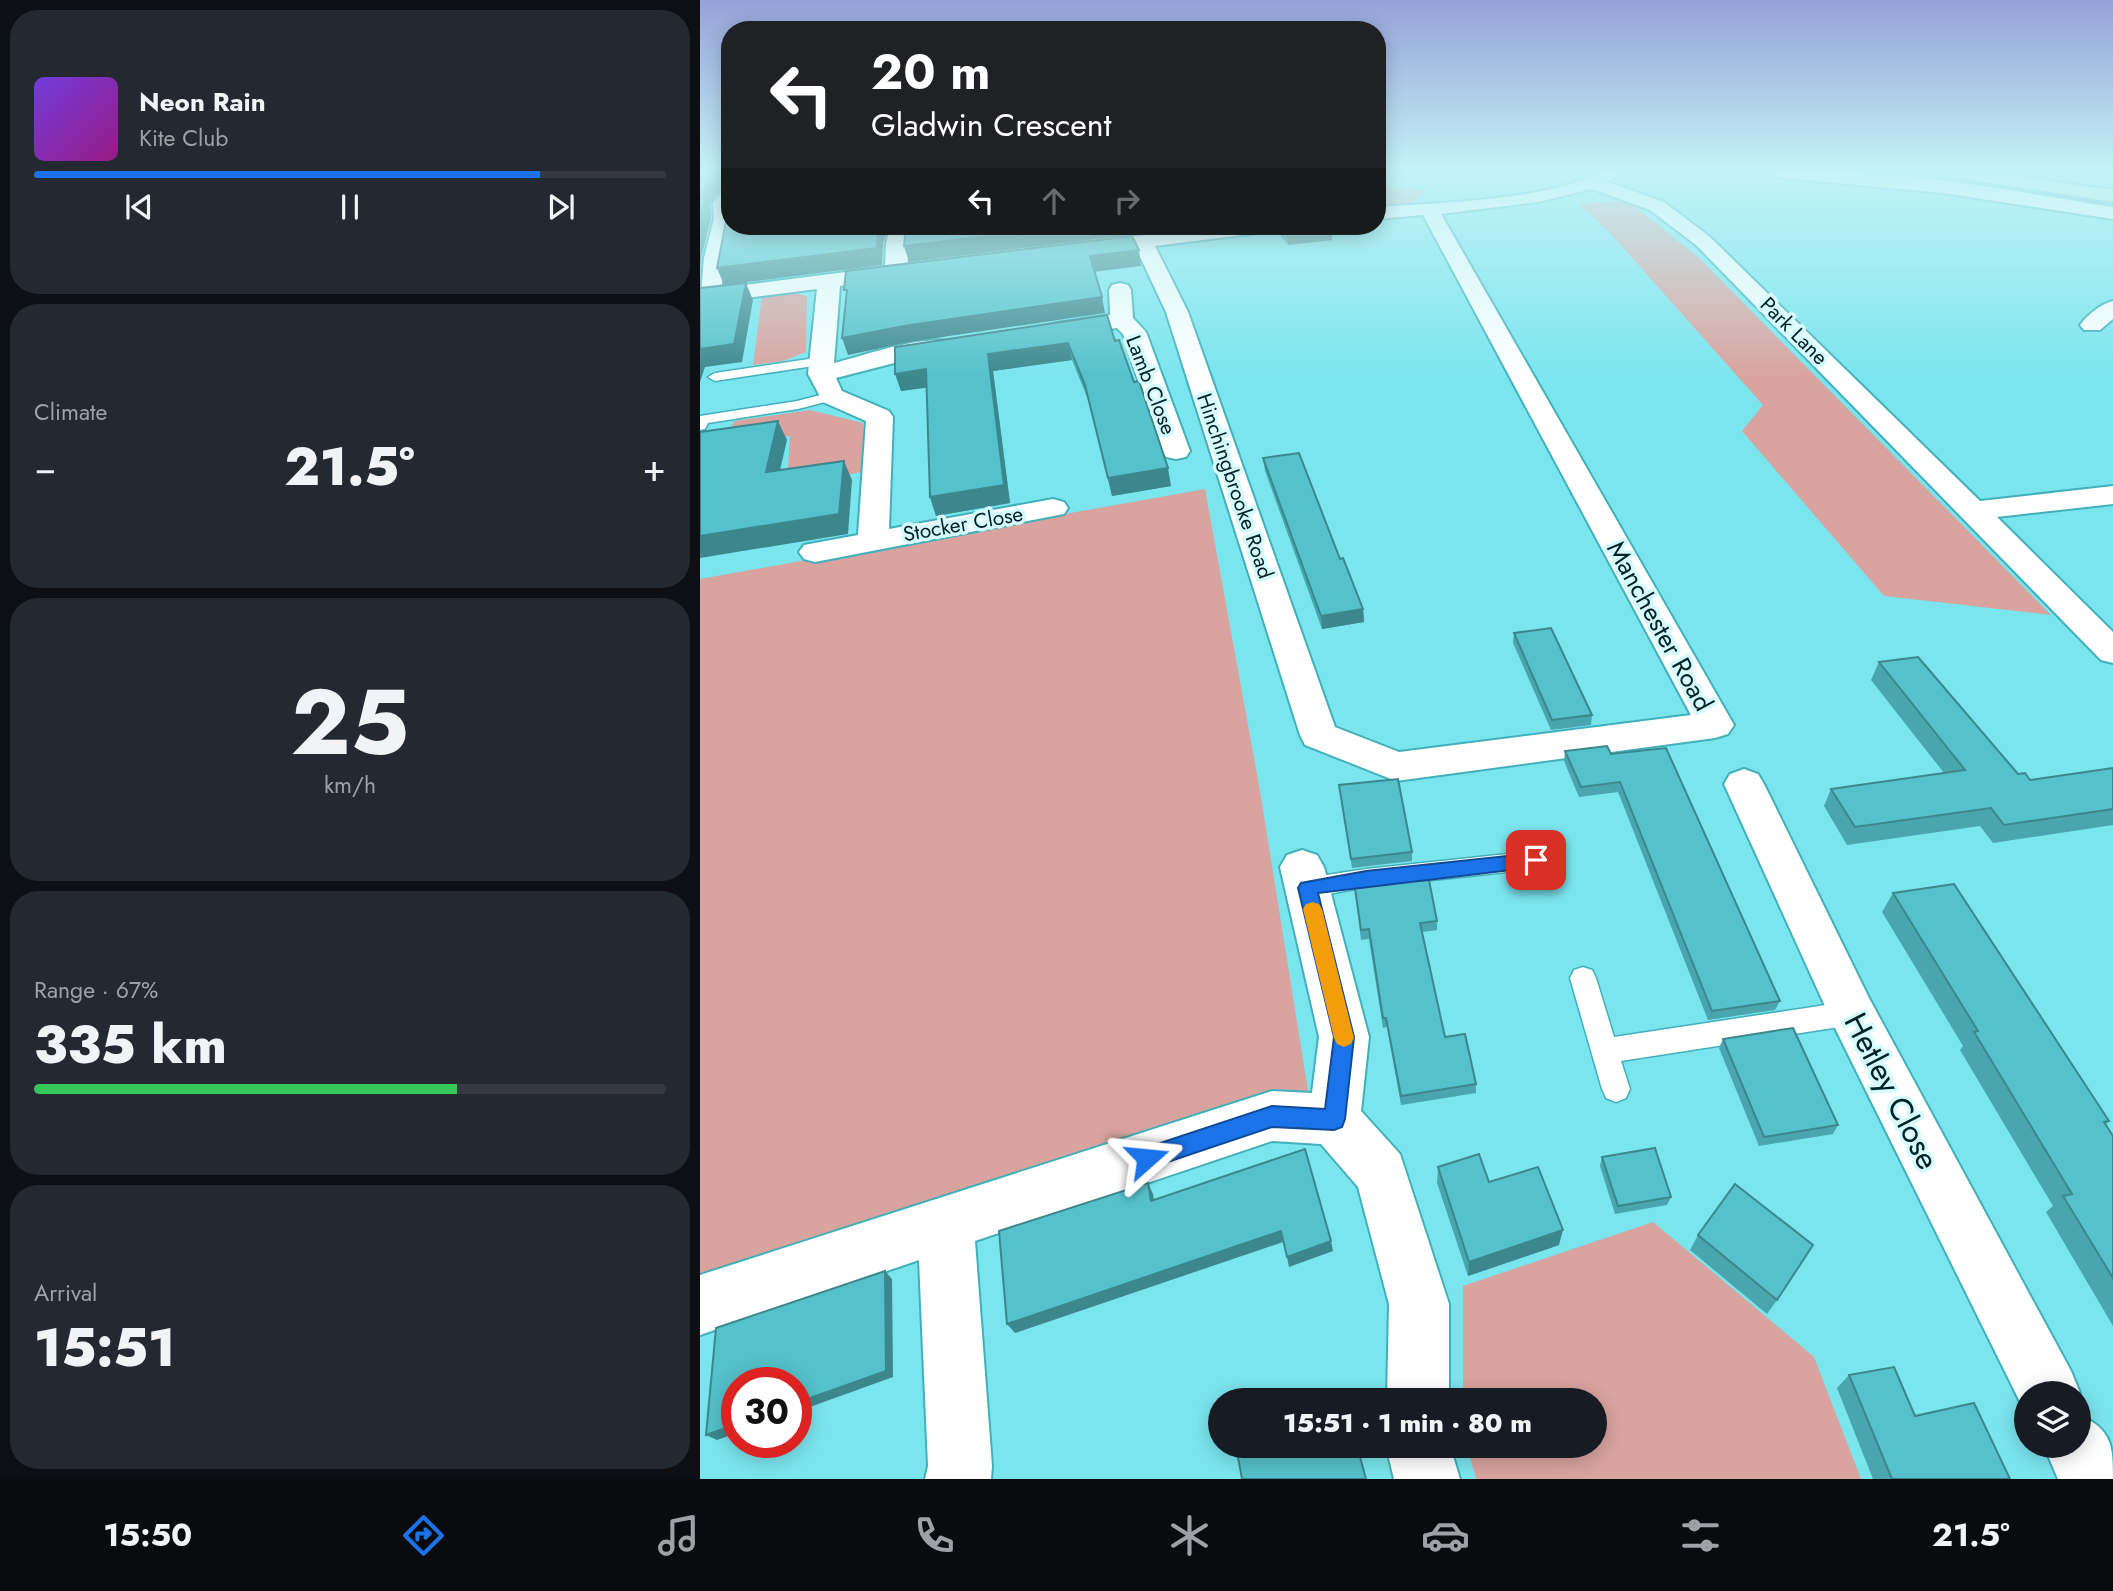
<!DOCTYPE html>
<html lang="en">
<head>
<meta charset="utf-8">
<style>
  body { margin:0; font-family:Jost,sans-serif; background:#242831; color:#f1f3f6; height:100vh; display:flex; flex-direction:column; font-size:26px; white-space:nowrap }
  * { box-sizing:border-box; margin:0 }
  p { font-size:23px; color:#9ea1a6 }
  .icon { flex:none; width:38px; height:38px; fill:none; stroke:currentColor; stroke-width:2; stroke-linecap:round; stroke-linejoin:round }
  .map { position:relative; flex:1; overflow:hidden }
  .drawer { display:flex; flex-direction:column; gap:10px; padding:10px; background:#0d0f14; width:700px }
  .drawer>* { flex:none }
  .top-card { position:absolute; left:21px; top:21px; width:665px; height:214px; border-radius:28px; box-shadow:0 4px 18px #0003; background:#202124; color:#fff; overflow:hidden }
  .tools { position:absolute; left:1314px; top:1381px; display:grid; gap:14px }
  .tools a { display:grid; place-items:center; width:77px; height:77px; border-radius:50%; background:#171b24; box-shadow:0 4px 18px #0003; font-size:35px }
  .speed { position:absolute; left:21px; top:1367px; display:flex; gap:14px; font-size:35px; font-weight:700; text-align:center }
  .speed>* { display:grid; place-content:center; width:91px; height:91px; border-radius:50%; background:#171b24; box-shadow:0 4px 18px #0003; line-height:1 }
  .speed .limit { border:10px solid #d22; background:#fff; color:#111 }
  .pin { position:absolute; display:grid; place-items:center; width:60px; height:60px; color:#fff; margin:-30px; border-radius:14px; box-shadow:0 4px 10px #0006 }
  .me { position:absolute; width:77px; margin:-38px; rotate:72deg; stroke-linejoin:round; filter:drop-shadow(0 0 5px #0008) }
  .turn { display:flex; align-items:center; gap:24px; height:147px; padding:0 35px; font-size:32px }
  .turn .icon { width:91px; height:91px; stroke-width:2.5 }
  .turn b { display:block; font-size:49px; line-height:60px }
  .lanes { display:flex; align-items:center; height:66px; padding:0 35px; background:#0003; justify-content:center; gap:35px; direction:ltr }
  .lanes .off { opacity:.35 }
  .big { font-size:52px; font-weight:800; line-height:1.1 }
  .drawer .tile { flex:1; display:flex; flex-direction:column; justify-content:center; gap:10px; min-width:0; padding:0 24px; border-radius:28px; background:#242831 }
  .drawer .dial { align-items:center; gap:0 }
  .dial b { font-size:91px; line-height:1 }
  .song { display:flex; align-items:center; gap:21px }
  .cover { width:84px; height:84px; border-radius:10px; background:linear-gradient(135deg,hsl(260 70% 55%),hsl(310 70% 35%)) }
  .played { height:7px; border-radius:4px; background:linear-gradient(90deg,#1a73e8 80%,#363941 80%) }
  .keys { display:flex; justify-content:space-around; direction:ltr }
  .heat { display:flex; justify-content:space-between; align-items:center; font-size:38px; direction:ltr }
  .charge { height:10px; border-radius:5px; background:linear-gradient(90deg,#34c759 67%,#363941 0) }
  .trip { position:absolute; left:508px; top:1388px; width:399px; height:70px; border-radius:35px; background:#171b24; box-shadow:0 4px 18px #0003; font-weight:800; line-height:70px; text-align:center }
  .tab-bar { display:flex; height:112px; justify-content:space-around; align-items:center; background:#090b0e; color:#9ea1a6 }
  .tab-bar .icon { width:49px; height:49px }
  .tab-bar .active { color:#1a73e8 }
  .tab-bar b { font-size:32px; color:#f1f3f6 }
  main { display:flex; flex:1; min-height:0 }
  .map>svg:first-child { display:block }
  .green { fill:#d9a39f }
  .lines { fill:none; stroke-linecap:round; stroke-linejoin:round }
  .stream { fill:#b884bf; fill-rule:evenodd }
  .lane-casing { stroke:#41b0ba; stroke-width:3 }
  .street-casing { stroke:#41b0ba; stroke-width:4 }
  .secondary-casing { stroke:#41b0ba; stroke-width:4 }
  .lane { fill:#fff; fill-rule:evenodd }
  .street { fill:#fff; fill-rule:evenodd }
  .secondary { fill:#dcecdb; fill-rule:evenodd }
  .wall { fill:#49a6ae }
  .shaded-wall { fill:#3c878d }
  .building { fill:#55c1ca; stroke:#3c878d; stroke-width:2 }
  .route { fill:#1a73e8; stroke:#114b97; stroke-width:2 }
  .slow { fill:#f59e0b }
  .labels { text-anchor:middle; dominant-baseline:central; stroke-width:7; stroke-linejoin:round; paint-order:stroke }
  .far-street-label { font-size:21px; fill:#002225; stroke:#d5fbfe }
  .street-label { font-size:26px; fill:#002225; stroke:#d5fbfe }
  .near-street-label { font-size:32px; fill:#002225; stroke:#d5fbfe }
</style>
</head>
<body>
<main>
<section class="drawer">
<div class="tile">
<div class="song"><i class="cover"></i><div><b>Neon Rain</b><p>Kite Club</p></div></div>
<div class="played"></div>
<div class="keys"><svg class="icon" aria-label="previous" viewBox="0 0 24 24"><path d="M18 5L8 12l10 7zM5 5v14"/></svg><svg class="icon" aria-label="pause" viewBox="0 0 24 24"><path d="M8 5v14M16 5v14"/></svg><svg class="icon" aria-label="next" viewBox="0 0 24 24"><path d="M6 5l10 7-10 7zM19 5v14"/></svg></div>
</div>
<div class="tile"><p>Climate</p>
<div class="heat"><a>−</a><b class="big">21.5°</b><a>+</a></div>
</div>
<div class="tile dial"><b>25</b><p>km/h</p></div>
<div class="tile"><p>Range · 67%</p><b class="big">335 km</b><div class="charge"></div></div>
<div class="tile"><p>Arrival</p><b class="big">15:51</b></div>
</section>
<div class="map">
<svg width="1413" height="1479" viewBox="0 0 1413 1479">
  <rect width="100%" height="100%" fill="#7be5ee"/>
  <!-- green -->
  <g class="green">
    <path d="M 677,185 L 728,190 L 710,204 L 677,207 Z"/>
    <path d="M 928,201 L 998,257 L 1351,615 L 1184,596 L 1042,431 L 1063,405 L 910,233 L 879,204 Z"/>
    <path d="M 94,293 L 107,296 L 106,352 L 83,361 L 53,365 L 62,296 Z"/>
    <path d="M 110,410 L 163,423 L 163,472 L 87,484 L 90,436 L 26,443 L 34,421 Z"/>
    <path d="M 505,489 L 560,791 L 609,1097 L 0,1291 L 0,579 Z"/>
    <path d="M 953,1222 L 1114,1357 L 1161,1479 L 776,1479 L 767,1446 L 894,1446 L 894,1400 L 763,1400 L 763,1286 Z"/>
  </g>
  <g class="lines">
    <!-- stream -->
    <g class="stream">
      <path d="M 1162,172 L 1181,172 L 1210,176 L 1207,178 Z"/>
      <path d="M 1265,182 L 1413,203 L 1413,207 L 1263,185 Z"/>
    </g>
    <!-- lane casing -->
    <g class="lane-casing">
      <g id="lane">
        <path d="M 122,357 L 127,358 L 127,364 L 15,381 L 8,377 L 15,373 Z"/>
        <path d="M 132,392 L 139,396 L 137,399 L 98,409 L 8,423 L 5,429 L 0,430 L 0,416 L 97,401 Z"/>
        <path d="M 836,851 L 844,853 L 848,860 L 844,867 L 836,869 L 666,887 L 607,898 L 599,895 L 595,888 L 599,881 L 607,878 L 666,869 Z"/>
        <path d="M 883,967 L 892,970 L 896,978 L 914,1037 L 1152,1001 L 1161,1005 L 1165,1013 L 1161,1021 L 1152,1025 L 921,1061 L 930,1089 L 926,1098 L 916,1102 L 906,1098 L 902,1089 L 870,978 L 874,970 Z"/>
      </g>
    </g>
    <!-- street casing -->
    <g class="street-casing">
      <g id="street">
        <path d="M 900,172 L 921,172 L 908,182 L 964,202 L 1010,237 L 1280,501 L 1413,486 L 1413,504 L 1297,517 L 1413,632 L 1413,663 L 1401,660 L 996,245 L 950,210 L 892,189 L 838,202 L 741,214 L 1034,725 L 1028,734 L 1015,738 L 696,781 L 605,745 L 600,735 L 466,312 L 436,248 L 412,248 L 409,244 L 412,240 L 419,238 L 519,226 L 576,226 L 573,230 L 566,232 L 455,246 L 488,312 L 635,727 L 699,752 L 991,715 L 723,215 L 677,219 L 677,207 C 735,203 852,200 900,172 Z"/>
        <path d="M 1064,172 C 1172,163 1305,190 1413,207 L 1413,219 L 1243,193 L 1073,177 Z"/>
        <path d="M 30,189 L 30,226 L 32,226 L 21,288 L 185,267 L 186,244 L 190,226 L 210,226 C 207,240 210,266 204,277 L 140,286 L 134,363 C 166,355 223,334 254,342 L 257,347 L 254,352 L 210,359 L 136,378 L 142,391 L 189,411 L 193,417 L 189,529 L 353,499 L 364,502 L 368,508 L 364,514 L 115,562 L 104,559 L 99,552 L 104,545 L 158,535 L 166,421 L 123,402 L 108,374 L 117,289 L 0,304 L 4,258 L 14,219 L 13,203 L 23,191 Z"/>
        <path d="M 420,283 L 428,285 L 431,290 L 433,318 L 446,332 L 490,451 L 486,457 L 476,459 L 466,457 L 462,451 L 423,334 L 417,328 L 357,337 L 349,335 L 345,330 L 349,325 L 357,323 L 410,315 L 409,290 L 412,285 Z"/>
        <path d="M 1413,301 L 1413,319 L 1400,330 L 1384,330 L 1380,325 C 1387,315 1401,304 1413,301 Z"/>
        <path d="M 1044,769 L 1058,774 L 1064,784 L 1169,998 L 1371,1371 L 1380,1393 L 1379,1396 L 1379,1393 L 1326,1393 L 1326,1414 L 1135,1028 L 1024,784 L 1030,774 Z"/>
        <path d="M 602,850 L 617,855 L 624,867 L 669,1037 L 661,1111 L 700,1154 L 749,1304 L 749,1400 L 687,1400 L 689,1304 L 658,1187 L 621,1144 L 572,1141 L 275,1241 L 292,1466 L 291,1479 L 225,1479 L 228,1466 L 219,1260 L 0,1335 L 0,1275 L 572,1091 L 612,1093 L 619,1037 L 580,867 L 587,855 Z"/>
        <path d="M 1379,1415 C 1412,1429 1413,1446 1413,1479 L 1358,1479 L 1344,1446 L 1379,1446 Z"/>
        <path d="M 686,1446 L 750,1446 L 760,1479 L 694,1479 Z"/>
      </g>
    </g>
    <!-- secondary casing -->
    <g class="secondary-casing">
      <path id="secondary" d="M 1244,172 L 1286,172 L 1413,190 L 1413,202 L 1253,177 Z"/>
    </g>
    <!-- lane -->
    <use href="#lane" class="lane"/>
    <!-- street -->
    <use href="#street" class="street"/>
    <!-- secondary -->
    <use href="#secondary" class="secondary"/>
  </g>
  <!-- wall -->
  <g class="wall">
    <path d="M 576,226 L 632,226 L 632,240 L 588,245 L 576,230 Z"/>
    <path d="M 415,341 L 434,382 L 471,486 L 412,496 L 389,402 L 372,360 L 293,371 L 310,503 L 236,516 L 230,497 L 227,387 L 201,391 L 195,347 Z"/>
    <path d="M 563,458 L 640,559 L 663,609 L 664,622 L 622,629 L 565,471 Z"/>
    <path d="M 814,633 L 892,715 L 891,725 L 851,730 L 813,643 Z"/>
    <path d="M 1179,662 L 1318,774 L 1330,780 L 1413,768 L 1413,825 L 1293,843 L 1280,826 L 1147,845 L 1124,806 L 1131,789 L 1244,773 L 1171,680 Z"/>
    <path d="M 865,751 L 911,754 L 1080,1001 L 1075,1010 L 1008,1020 L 918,792 L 879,797 L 864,761 Z"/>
    <path d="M 639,785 L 712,852 L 712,861 L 652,868 Z"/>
    <path d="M 718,881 L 737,921 L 737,930 L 722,932 L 745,1037 L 776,1084 L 776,1093 L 701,1105 L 687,1027 L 683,1028 L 669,939 L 661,940 L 654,882 Z"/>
    <path d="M 1193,893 L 1409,1121 L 1405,1125 L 1413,1136 L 1413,1326 L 1346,1212 L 1353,1206 L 1260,1050 L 1263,1046 L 1182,912 Z"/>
    <path d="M 1023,1039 L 1138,1125 L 1133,1134 L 1059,1146 L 1019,1048 Z"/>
    <path d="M 902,1157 L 971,1197 L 967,1205 L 915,1214 L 900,1166 Z"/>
    <path d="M 738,1167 L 789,1182 L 859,1245 L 768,1276 L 737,1183 Z"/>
    <path d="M 998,1235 L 1077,1300 L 1067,1314 L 990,1250 Z"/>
    <path d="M 1149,1375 L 1215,1416 L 1310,1479 L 1173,1479 L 1137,1388 Z"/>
  </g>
  <!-- shaded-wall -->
  <g class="shaded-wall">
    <path d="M 23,172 L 29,186 L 22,188 L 10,203 L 11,219 L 1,258 L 0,274 L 0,219 L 4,188 L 16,173 Z"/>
    <path d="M 178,226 L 189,226 L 183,243 L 182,265 L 24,285 L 17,268 Z"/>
    <path d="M 369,226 L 504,226 L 209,262 L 204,246 Z"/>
    <path d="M 613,226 L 632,226 L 632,240 L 588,245 L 586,229 Z"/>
    <path d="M 439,250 L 441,266 L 393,272 L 390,256 Z"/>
    <path d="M 46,283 L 53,300 L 42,362 L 5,367 L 0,382 L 0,349 Z"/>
    <path d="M 402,297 L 405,313 L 209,342 L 148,355 L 142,338 L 204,326 Z"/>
    <path d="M 368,343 L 372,360 L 293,371 L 310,503 L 236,516 L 230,497 L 288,354 Z"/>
    <path d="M 226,369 L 232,387 L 201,391 L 195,374 Z"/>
    <path d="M 78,421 L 87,440 L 75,492 L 66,472 Z"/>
    <path d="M 144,461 L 152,480 L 148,534 L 0,558 L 0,536 Z"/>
    <path d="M 468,468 L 471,486 L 412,496 L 408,478 Z"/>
    <path d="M 663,609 L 664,622 L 622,629 L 621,616 Z"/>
    <path d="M 448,1183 L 453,1194 L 456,1212 L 451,1201 Z"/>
    <path d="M 863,1230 L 859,1245 L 768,1276 L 769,1262 Z"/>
    <path d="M 581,1231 L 583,1242 L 315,1333 L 307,1324 Z"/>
    <path d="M 631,1241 L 633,1251 L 589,1267 L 587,1257 Z"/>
    <path d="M 185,1271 L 192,1279 L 193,1377 L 96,1412 L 96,1403 Z"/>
    <path d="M 37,1424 L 37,1433 L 17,1440 L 6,1435 Z"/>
  </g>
  <!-- building -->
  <g class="building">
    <path d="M 0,172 L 22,172 L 16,173 L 4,188 L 4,203 L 0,219 Z"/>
    <path d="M 23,172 L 30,172 L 30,226 L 178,226 L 177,248 L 17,268 L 28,211 L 26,174 Z"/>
    <path d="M 206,226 L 369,226 L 204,246 Z"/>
    <path d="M 584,226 L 613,226 L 586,229 Z"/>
    <path d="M 432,236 L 439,250 L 390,256 L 402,297 L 204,326 L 142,338 L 147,290 L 144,290 L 146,271 Z"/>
    <path d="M 46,283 L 34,344 L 0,349 L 0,288 Z"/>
    <path d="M 407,315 L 415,341 L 419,340 L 434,382 L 439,381 L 468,468 L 408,478 L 385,385 L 368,343 L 288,354 L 304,485 L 230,497 L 226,369 L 195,374 L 195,347 Z"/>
    <path d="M 78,421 L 66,472 L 144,461 L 139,514 L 0,536 L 0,432 Z"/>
    <path d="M 599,453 L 640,559 L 643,558 L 663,609 L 621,616 L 563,458 Z"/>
    <path d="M 851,628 L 892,715 L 852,720 L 814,633 Z"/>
    <path d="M 1218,657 L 1318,774 L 1325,773 L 1330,780 L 1413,768 L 1413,809 L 1304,825 L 1291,808 L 1155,827 L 1131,789 L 1265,770 L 1179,662 Z"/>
    <path d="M 907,746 L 911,754 L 966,748 L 1080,1001 L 1012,1011 L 920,782 L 881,787 L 865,751 Z"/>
    <path d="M 698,779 L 712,852 L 651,859 L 639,785 Z"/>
    <path d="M 717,875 L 718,881 L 729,880 L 737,921 L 720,923 L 745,1037 L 765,1034 L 776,1084 L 701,1096 L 686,1018 L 683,1018 L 669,929 L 661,930 L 654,882 Z"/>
    <path d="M 1254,884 L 1409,1121 L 1404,1122 L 1413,1136 L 1413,1278 L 1363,1196 L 1372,1194 L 1274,1032 L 1278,1031 L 1193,893 Z"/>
    <path d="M 1093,1028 L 1138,1125 L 1064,1137 L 1023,1039 Z"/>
    <path d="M 955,1148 L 971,1197 L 918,1206 L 902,1157 Z"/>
    <path d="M 605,1149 L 631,1241 L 587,1257 L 581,1231 L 307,1324 L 299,1231 L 448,1183 L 451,1201 Z"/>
    <path d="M 779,1154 L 789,1182 L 838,1167 L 863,1230 L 769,1262 L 738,1167 Z"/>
    <path d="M 1035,1184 L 1113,1245 L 1077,1300 L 998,1235 Z"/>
    <path d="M 185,1271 L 186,1371 L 96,1403 L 96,1382 L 37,1382 L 37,1424 L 6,1435 L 16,1328 Z"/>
    <path d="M 1194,1367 L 1215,1416 L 1274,1403 L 1310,1479 L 1192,1479 L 1149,1375 Z"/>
    <path d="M 554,1446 L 657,1446 L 666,1479 L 542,1479 L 537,1452 Z"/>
  </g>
  <!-- sky -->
  <linearGradient id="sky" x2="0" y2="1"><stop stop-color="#95a1d8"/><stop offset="0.45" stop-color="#c4f3f7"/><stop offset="1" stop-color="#c4f3f7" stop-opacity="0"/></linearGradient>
  <rect width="1413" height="379" fill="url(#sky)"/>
  <!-- route -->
  <path class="route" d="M 836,853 L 842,855 L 845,860 L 842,865 L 836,867 L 618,893 L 654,1037 L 645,1119 L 642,1127 L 634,1130 L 572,1127 L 447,1169 L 439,1166 L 436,1158 L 439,1150 L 572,1106 L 625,1109 L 634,1037 L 598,888 L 601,883 L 666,871 Z"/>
  <!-- slow -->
  <path class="slow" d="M 613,902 L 619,904 L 622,909 L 654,1038 L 651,1044 L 644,1047 L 637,1044 L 634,1038 L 603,909 L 606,904 Z"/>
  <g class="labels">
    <!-- far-street labels -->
    <g class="far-street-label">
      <text transform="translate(1094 331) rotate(45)">Park Lane</text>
      <text transform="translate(451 385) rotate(69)">Lamb Close</text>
      <text transform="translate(535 486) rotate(71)">Hinchingbrooke Road</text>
      <text transform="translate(263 524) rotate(-10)">Stocker Close</text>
    </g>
    <!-- street labels -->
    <g class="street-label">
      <text transform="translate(960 626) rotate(61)">Manchester Road</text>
    </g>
    <!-- near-street labels -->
    <g class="near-street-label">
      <text transform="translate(1192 1091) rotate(63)">Hetley Close</text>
    </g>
  </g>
</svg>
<div class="tools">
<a><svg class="icon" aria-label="layers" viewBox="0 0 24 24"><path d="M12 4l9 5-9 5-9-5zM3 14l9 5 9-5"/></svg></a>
</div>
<div class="speed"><div class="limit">30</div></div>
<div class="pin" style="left:836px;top:860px;background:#d93025"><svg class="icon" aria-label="arrive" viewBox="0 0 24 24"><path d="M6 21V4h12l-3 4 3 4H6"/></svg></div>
<svg class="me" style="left:447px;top:1158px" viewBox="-20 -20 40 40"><path d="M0-17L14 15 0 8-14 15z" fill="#1a73e8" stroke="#fff" stroke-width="4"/></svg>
<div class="trip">15:51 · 1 min · 80 m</div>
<div class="top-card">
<div class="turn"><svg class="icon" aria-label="left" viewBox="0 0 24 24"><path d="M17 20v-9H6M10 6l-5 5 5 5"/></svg><div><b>20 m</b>Gladwin Crescent</div></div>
<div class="lanes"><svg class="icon" aria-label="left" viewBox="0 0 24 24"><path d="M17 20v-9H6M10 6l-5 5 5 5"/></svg><svg class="icon off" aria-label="ahead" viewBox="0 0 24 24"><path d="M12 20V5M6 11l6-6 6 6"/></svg><svg class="icon off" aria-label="right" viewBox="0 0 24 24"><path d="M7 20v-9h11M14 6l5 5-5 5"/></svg></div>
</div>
</div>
</main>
<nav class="tab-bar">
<b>15:50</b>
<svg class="icon active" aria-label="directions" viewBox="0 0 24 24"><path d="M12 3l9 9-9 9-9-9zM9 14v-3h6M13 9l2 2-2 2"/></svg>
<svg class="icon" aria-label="music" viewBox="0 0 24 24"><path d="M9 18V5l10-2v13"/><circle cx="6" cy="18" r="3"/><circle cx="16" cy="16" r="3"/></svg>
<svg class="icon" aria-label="phone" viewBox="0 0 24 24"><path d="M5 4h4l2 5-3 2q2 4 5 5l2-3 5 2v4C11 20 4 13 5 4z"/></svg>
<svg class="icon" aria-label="climate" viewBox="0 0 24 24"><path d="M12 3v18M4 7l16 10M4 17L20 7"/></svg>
<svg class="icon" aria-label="car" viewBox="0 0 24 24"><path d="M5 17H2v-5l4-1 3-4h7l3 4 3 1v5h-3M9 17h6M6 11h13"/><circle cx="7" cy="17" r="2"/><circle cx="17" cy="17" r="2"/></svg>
<svg class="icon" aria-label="filters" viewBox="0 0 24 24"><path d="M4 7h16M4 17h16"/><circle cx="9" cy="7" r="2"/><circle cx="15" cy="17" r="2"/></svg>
<b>21.5°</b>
</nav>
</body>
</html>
